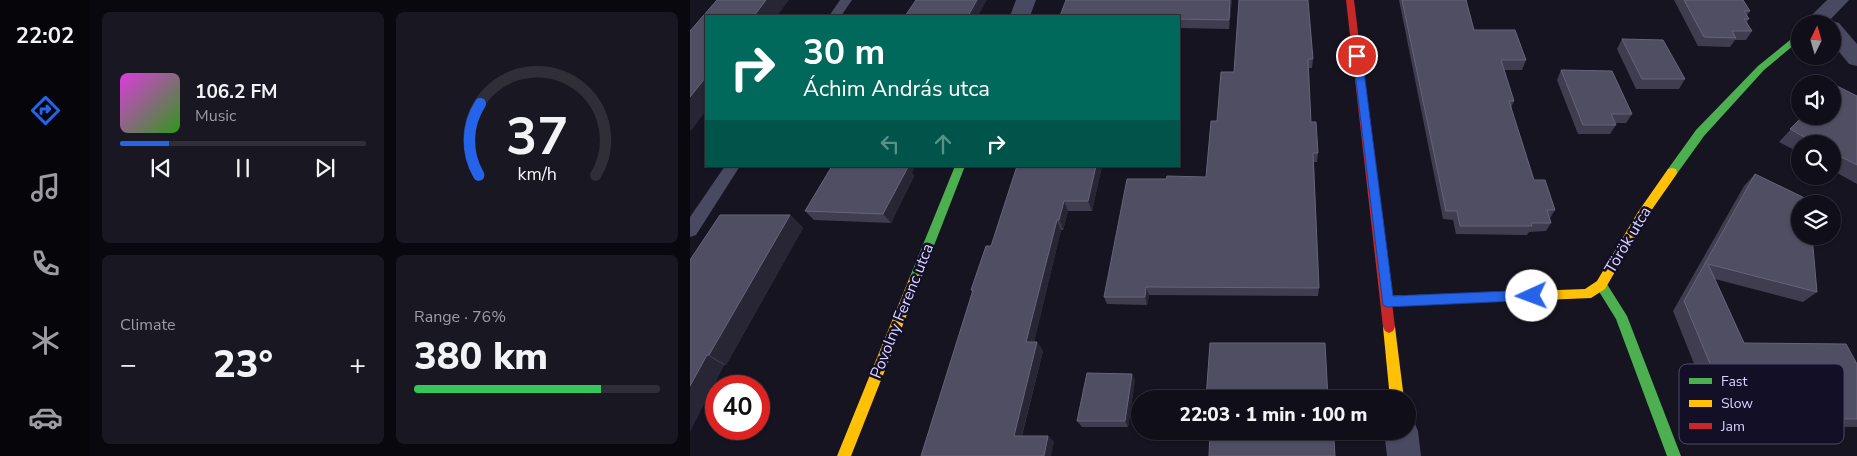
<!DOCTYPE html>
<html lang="en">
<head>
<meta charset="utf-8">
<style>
  body { margin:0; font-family:"Nunito Sans",sans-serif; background:#191822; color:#f1f3f6; height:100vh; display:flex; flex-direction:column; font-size:19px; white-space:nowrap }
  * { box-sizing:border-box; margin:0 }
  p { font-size:16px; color:#9c9ca2 }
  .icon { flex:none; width:28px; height:28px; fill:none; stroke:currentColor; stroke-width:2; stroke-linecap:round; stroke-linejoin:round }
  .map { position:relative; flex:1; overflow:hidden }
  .drawer { display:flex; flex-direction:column; gap:12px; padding:12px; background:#09080e; width:600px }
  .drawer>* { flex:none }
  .top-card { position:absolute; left:15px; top:15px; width:475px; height:152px; border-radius:0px; box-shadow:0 1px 4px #0004,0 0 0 1px #302f38; background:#00695c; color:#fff; overflow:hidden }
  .needle { width:32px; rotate:5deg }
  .fabs { position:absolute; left:1101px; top:15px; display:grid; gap:10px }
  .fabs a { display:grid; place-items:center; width:50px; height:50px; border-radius:50%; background:#100f19; box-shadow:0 1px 4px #0004,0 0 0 1px #302f38; font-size:25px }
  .speed { position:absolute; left:15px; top:375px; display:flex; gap:10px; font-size:25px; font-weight:700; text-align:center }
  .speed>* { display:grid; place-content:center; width:65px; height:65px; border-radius:50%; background:#100f19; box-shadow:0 1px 4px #0004,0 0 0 1px #302f38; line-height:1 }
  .speed .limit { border:8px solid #d22; background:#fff; color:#111 }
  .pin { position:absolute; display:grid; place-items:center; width:42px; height:42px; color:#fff; margin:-21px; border:2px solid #fff; border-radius:50%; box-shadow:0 1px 5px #0007 }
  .me { position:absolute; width:55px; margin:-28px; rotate:268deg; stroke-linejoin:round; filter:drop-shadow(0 0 4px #0008) }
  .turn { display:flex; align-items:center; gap:18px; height:105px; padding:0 15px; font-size:22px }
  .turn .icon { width:65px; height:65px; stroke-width:2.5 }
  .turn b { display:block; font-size:35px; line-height:42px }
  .lanes { display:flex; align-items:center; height:48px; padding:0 15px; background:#0003; justify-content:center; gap:25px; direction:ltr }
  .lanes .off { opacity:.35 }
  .big { font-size:38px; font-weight:800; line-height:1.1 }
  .drawer .card { flex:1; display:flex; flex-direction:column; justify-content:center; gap:8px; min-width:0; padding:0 18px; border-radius:8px; background:#191822 }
  .drawer .dial { align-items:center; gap:0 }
  .dial svg { height:130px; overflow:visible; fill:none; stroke:#302f38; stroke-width:7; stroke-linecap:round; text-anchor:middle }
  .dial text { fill:#f1f3f6; stroke:none }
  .song { display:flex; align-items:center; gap:15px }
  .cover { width:60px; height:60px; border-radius:8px; background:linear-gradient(135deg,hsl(300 70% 55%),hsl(110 70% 35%)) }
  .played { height:5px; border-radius:2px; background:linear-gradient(90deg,#2563eb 20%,#302f38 20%) }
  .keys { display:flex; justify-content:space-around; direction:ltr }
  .heat { display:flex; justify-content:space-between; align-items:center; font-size:28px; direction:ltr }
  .charge { height:8px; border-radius:4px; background:linear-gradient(90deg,#34c759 76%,#302f38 0) }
  .drawer .tiles { flex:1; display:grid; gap:12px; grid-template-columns:repeat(2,1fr) }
  .trip { position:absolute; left:441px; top:390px; width:285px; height:50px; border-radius:25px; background:#100f19; box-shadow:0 1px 4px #0004,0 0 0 1px #302f38; font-weight:800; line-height:50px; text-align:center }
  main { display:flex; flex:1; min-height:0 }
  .menu { display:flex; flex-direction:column; width:90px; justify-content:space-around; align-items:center; background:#06060a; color:#9c9ca2 }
  .menu .icon { width:35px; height:35px }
  .menu .current { color:#2563eb }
  .menu b { font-size:22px; color:#f1f3f6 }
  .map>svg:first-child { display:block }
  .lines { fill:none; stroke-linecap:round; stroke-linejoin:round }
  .lane { fill:#4a4962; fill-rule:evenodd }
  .street { fill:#4a4962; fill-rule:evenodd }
  .fast { fill:#4caf50; fill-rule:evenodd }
  .slow { fill:#ffc107; fill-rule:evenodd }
  .jam { fill:#c62828; fill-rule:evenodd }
  .wall { fill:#403d50 }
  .shaded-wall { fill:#282635 }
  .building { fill:#504e63; stroke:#66637b }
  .route { fill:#2563eb; stroke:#184099 }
  .labels { text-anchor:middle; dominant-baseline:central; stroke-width:5; stroke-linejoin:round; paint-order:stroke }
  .street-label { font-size:16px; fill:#d9d4ff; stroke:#130f26 }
  .key { fill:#130f26; stroke:#4e4a67; stroke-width:1 }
  .key-label { font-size:14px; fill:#d9d4ff }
</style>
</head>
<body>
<main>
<nav class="menu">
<b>22:02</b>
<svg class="icon current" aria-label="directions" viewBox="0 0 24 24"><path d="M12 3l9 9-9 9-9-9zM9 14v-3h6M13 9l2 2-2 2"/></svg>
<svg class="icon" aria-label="music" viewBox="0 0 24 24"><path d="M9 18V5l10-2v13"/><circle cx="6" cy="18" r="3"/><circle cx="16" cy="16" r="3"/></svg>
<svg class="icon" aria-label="phone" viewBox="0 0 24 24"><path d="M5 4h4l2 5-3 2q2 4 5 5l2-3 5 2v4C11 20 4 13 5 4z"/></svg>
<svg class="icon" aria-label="climate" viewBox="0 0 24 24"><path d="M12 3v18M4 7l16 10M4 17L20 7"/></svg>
<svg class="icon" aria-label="car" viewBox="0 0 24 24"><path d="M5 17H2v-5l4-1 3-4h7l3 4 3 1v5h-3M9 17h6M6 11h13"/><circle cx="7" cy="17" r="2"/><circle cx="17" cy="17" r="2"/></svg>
</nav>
<section class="drawer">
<div class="tiles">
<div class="card">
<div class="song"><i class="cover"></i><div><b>106.2 FM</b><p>Music</p></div></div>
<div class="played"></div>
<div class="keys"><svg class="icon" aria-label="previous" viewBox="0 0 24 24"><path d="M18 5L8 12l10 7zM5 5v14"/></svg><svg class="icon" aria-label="pause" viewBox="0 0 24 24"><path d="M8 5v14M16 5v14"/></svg><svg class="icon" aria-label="next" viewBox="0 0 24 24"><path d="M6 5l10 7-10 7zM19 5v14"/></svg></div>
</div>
<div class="card dial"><svg viewBox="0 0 100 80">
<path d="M14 69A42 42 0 1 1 86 69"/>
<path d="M14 69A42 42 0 0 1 15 25" stroke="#2563eb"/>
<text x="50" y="56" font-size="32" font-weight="700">37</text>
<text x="50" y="72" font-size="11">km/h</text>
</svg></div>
<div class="card"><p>Climate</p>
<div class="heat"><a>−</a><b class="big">23°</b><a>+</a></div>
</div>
<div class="card"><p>Range · 76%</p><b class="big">380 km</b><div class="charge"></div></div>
</div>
</section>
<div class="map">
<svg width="1167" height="456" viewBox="0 0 1167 456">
  <rect width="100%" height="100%" fill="#161421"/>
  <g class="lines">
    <!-- lane -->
    <g class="lane">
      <path d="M 150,0 L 162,0 L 151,16 L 139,16 Z"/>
      <path d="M 35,166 L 50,166 L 6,235 L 0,237 L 0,217 Z"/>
    </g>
    <!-- street -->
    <g class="street">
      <path d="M 326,0 L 346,0 L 340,16 L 320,16 Z"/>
      <path d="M 1137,0 L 1159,0 L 1137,23 L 1142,21 L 1149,23 L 1167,44 L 1167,66 L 1159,64 L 1142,43 L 1142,24 L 1113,24 Z"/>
      <path d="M 718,417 L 723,419 L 728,431 L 731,456 L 697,456 L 694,431 L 718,431 Z"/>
    </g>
    <!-- fast -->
    <g class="fast">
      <path d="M 1110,32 L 1110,40 L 1074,70 L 1014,136 L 986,175 L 978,175 L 977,172 L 978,169 L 1006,130 L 1068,66 Z"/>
      <path d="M 265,166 L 275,166 L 231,279 L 229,283 L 225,284 L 221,283 L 219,279 Z"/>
      <path d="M 911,280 L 915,281 L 937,316 L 991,456 L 977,456 L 926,319 L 905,285 L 907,281 Z"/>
    </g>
    <!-- slow -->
    <g class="slow">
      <path d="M 982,168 L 986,169 L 987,172 L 986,175 L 956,218 L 915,289 L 901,298 L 697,306 L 693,305 L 691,301 L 693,297 L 697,296 L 895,289 L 907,281 L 948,212 L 978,169 Z"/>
      <path d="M 225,274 L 229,275 L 231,279 L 161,456 L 147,456 L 219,279 L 221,275 Z"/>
      <path d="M 699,321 L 703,323 L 705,327 L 714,399 L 700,399 L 693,327 L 695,323 Z"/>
    </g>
    <!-- jam -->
    <path class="jam" d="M 656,0 L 664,0 L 705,327 L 703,331 L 699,333 L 695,331 L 693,327 Z"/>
  </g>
  <!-- wall -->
  <g class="wall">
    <path d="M 542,0 L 539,29 L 489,28 L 489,16 Z"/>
    <path d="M 549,0 L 623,59 L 622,68 L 618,68 L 621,122 L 628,153 L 627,162 L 624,162 L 629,288 L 628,296 L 459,295 L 457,305 L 417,304 L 414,297 L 476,179 L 516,177 L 527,121 L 544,72 Z"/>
    <path d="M 709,0 L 776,0 L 784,30 L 836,60 L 832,70 L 814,70 L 824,101 L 821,108 L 844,180 L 865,210 L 860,218 L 861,223 L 856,231 L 839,232 L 837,235 L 766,234 L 763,220 L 753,219 Z"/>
    <path d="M 984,0 L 1053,0 L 1060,11 L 1057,15 L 1059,19 L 1057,22 L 1062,31 L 1056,40 L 1045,40 L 1040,47 L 1008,46 Z"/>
    <path d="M 932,39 L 995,79 L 989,89 L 946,89 L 927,49 Z"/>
    <path d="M 871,70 L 942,114 L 936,123 L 925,123 L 926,125 L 920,134 L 888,134 L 867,80 Z"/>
    <path d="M 1167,96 L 1167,184 L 1142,170 L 1142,144 L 1110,144 L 1110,153 L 1089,142 L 1113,116 Z"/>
    <path d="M 412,166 L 402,211 L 378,211 L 373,230 L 371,230 L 344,342 L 347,342 L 353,351 L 332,436 L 358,436 L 364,442 L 231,456 L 283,292 L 281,290 L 301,246 Z"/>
    <path d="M 222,173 L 224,176 L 201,223 L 124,220 L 115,211 Z"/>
    <path d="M 1065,174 L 1110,204 L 1127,292 L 1113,302 L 1025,279 L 1054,343 L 1167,364 L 1167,427 L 1084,426 L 1086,432 L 1071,439 L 1034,439 L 983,311 L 1054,186 Z"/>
    <path d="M 100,215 L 113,228 L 36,365 L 34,365 L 0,431 L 0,260 Z"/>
    <path d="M 445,380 L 438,427 L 392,427 L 387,421 Z"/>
  </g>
  <!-- shaded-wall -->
  <g class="shaded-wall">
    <path d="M 76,0 L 99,0 L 87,16 L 64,16 Z"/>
    <path d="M 287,0 L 297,0 L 288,16 L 278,16 Z"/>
    <path d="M 540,0 L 542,0 L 539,29 L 539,20 Z"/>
    <path d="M 16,77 L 16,111 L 0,132 L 0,97 Z"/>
    <path d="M 214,166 L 225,166 L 222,173 L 224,176 L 201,223 L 193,214 Z"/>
    <path d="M 406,166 L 412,166 L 402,211 L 398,201 Z"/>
    <path d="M 374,201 L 378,211 L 373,230 L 369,220 Z"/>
    <path d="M 100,215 L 113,228 L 36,365 L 19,355 Z"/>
    <path d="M 367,220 L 371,230 L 342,351 L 336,342 Z"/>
    <path d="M 456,287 L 459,295 L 457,305 L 455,297 Z"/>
    <path d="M 347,342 L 353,351 L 330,442 L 324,436 Z"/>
    <path d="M 17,355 L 34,365 L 0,431 L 0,386 Z"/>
    <path d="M 442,374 L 445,380 L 438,427 L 435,421 Z"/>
    <path d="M 358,436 L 364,442 L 361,456 L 354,456 Z"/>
  </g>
  <!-- building -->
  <g class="building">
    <path d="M 27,0 L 76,0 L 64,16 L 16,16 L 16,77 L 0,97 L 0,31 Z"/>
    <path d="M 226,0 L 287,0 L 278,16 L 215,16 Z"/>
    <path d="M 376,0 L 540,0 L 539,20 L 489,19 L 489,16 L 370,16 Z"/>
    <path d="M 549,0 L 618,0 L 623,59 L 618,59 L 621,122 L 626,122 L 628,153 L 623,153 L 629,288 L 456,287 L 455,297 L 414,297 L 437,179 L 476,179 L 477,176 L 516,177 L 521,121 L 527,121 L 531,72 L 544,72 Z"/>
    <path d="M 712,0 L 776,0 L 784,30 L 825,30 L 836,60 L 811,60 L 824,101 L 819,101 L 844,180 L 855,180 L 865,210 L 857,210 L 861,223 L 841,223 L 842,226 L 770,226 L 767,211 L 756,211 Z"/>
    <path d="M 994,0 L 1053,0 L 1060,11 L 1054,11 L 1059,19 L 1054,19 L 1062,31 L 1042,31 L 1046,38 L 1014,37 Z"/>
    <path d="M 932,39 L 973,40 L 995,79 L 952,79 Z"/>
    <path d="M 871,70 L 922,71 L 942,114 L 921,114 L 926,125 L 893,125 Z"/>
    <path d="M 1143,84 L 1167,96 L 1167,165 L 1142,152 L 1142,144 L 1127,144 L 1100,129 L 1113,116 L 1142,116 Z"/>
    <path d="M 142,166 L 214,166 L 214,167 L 218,167 L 193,214 L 115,211 Z"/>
    <path d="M 327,166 L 406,166 L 398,201 L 374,201 L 369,220 L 367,220 L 336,342 L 347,342 L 324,436 L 358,436 L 354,456 L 231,456 L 283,290 L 281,290 L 296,246 L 301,246 Z"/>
    <path d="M 1065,174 L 1125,203 L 1125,204 L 1110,204 L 1110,236 L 1122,236 L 1127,292 L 1018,264 L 1054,343 L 1156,344 L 1167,364 L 1167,419 L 1080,418 L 1086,432 L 1048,431 L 994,301 Z"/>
    <path d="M 30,215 L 100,215 L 19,355 L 17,355 L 0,386 L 0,260 Z"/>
    <path d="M 520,343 L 635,343 L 638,399 L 516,399 Z"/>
    <path d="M 397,373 L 442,374 L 435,421 L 387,421 Z"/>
    <path d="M 520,431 L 639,431 L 640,440 L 644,440 L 645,456 L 519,456 Z"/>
  </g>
  <!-- route -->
  <path class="route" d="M 664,54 L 670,54 L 672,56 L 703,296 L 842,290 L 847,292 L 849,296 L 847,300 L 697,307 L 693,305 L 663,56 Z"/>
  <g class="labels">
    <!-- street labels -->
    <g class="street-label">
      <text transform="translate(938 240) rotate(-59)">Török utca</text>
      <text transform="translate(212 311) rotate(-68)">Povolny Ferenc utca</text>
    </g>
  </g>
  <!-- legend -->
  <rect x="989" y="364" width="165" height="80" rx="8" class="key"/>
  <rect x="999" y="378" width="23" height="6" fill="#4caf50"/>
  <rect x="999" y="400" width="23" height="7" fill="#ffc107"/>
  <rect x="999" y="423" width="23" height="6" fill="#c62828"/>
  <g class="key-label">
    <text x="1031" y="386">Fast</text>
    <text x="1031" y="408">Slow</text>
    <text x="1031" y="431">Jam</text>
  </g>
</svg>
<div class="fabs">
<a><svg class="needle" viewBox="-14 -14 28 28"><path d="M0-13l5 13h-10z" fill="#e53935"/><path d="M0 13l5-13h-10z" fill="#9c9ca2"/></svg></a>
<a><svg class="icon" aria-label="sound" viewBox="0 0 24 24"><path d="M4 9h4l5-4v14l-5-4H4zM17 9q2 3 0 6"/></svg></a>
<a><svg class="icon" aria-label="search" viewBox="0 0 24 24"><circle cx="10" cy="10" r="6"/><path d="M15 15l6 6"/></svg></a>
<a><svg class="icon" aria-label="layers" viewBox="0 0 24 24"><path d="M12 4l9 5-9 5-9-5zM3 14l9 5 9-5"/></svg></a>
</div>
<div class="speed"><div class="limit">40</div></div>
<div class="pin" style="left:667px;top:56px;background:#d93025"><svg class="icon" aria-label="arrive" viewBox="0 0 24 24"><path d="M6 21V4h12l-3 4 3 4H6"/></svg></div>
<svg class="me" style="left:842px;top:296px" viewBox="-20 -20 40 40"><circle r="19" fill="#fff"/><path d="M0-13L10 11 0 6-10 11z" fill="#2563eb"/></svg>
<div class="trip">22:03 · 1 min · 100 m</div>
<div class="top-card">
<div class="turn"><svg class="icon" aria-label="right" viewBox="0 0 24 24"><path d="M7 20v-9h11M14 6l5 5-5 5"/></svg><div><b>30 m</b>Áchim András utca</div></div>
<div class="lanes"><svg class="icon off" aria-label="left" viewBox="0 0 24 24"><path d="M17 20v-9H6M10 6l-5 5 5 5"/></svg><svg class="icon off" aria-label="ahead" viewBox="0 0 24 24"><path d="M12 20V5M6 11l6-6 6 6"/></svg><svg class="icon" aria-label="right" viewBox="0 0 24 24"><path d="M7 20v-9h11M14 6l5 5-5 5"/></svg></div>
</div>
</div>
</main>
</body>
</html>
